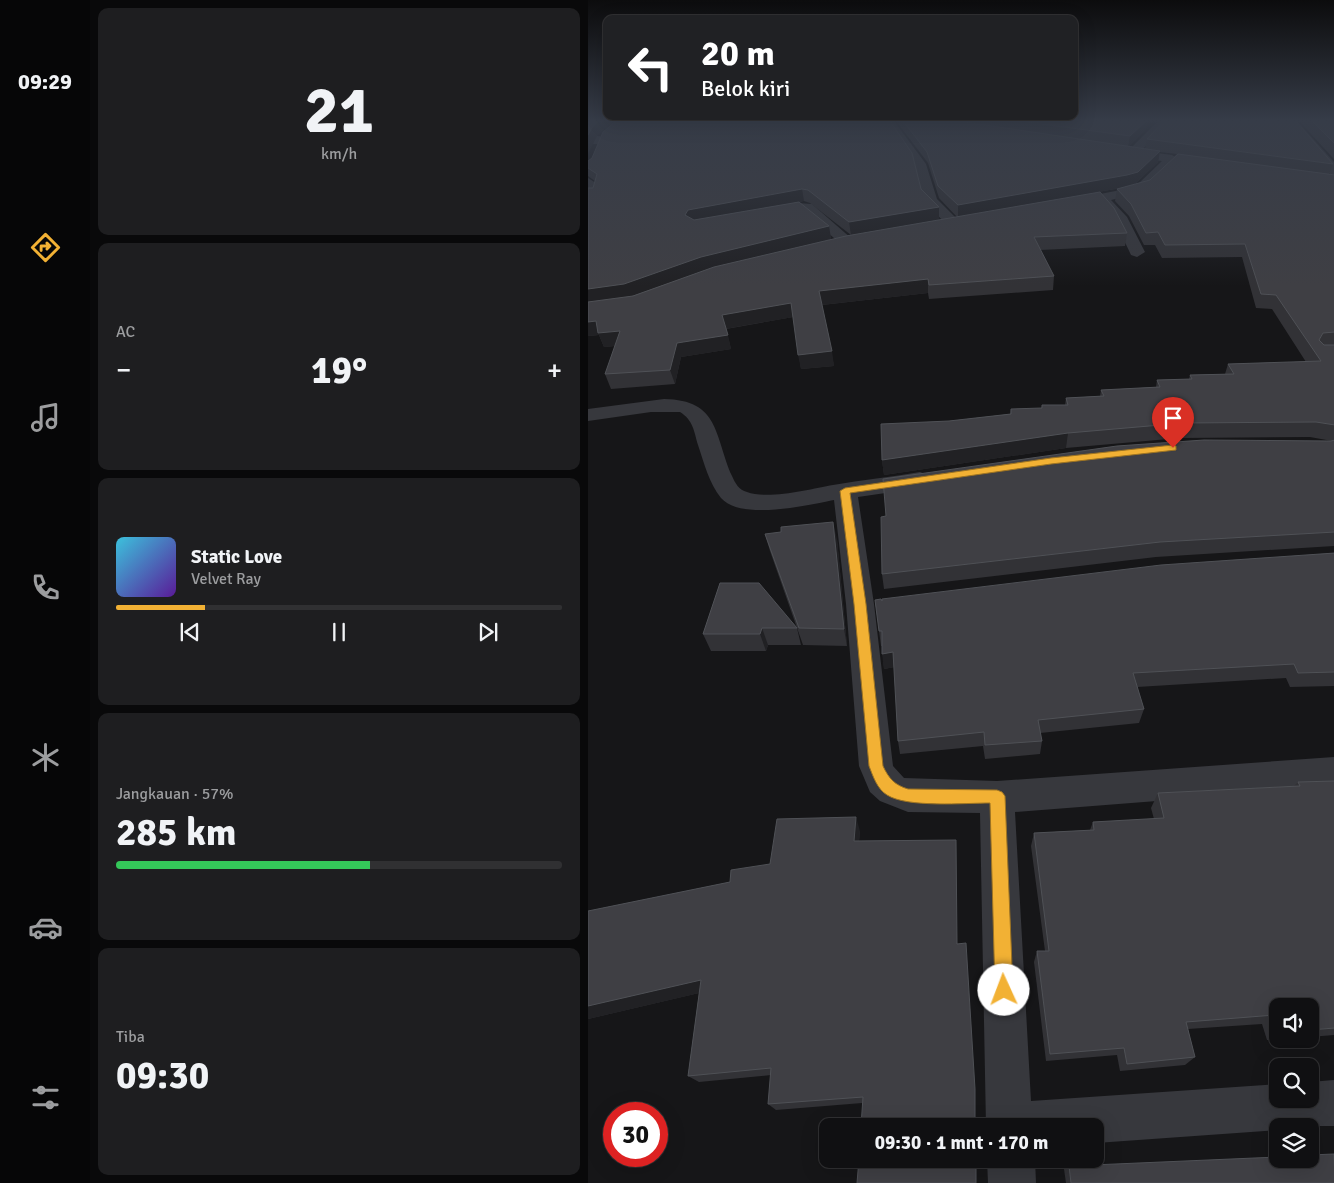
<!DOCTYPE html>
<html lang="id">
<head>
<meta charset="utf-8">
<style>
  body { margin:0; font-family:Signika,sans-serif; background:#1e1e20; color:#f1f3f6; height:100vh; display:flex; flex-direction:column; font-size:19px; white-space:nowrap }
  * { box-sizing:border-box; margin:0 }
  p { font-size:16px; color:#9c9d9f }
  .icon { flex:none; width:28px; height:28px; fill:none; stroke:currentColor; stroke-width:2; stroke-linecap:round; stroke-linejoin:round }
  .map { position:relative; flex:1; overflow:hidden }
  .drawer { display:flex; flex-direction:column; gap:8px; padding:8px; background:#09090a; width:498px }
  .drawer>* { flex:none }
  .top-card { position:absolute; left:15px; top:15px; width:475px; height:105px; border-radius:10px; box-shadow:0 5px 20px #0002,0 0 0 1px #303032; background:#202124; color:#fff; overflow:hidden }
  .buttons { position:absolute; left:681px; top:998px; display:grid; gap:10px }
  .buttons a { display:grid; place-items:center; width:50px; height:50px; border-radius:10px; background:#101012; box-shadow:0 5px 20px #0002,0 0 0 1px #303032; font-size:25px }
  .speed { position:absolute; left:15px; top:1102px; display:flex; gap:10px; font-size:25px; font-weight:700; text-align:center }
  .speed>* { display:grid; place-content:center; width:65px; height:65px; border-radius:50%; background:#101012; box-shadow:0 5px 20px #0002,0 0 0 1px #303032; line-height:1 }
  .speed .limit { border:8px solid #d22; background:#fff; color:#111 }
  .pin { position:absolute; display:grid; place-items:center; width:42px; height:42px; color:#fff; margin:-51px -21px; border-radius:50% 50% 50% 0; rotate:-45deg; box-shadow:0 0 5px #0007 }
  .pin .icon { rotate:45deg }
  .me { position:absolute; width:55px; margin:-28px; rotate:358deg; stroke-linejoin:round; filter:drop-shadow(0 0 4px #0008) }
  .turn { display:flex; align-items:center; gap:18px; height:105px; padding:0 15px; font-size:22px }
  .turn .icon { width:65px; height:65px; stroke-width:2.5 }
  .turn b { display:block; font-size:35px; line-height:42px }
  .big { font-size:38px; font-weight:700; line-height:1.1 }
  .drawer .tile { flex:1; display:flex; flex-direction:column; justify-content:center; gap:8px; min-width:0; padding:0 18px; border-radius:10px; background:#1e1e20 }
  .drawer .dial { align-items:center; gap:0 }
  .dial b { font-size:65px; line-height:1 }
  .song { display:flex; align-items:center; gap:15px }
  .cover { width:60px; height:60px; border-radius:8px; background:linear-gradient(135deg,hsl(190 70% 55%),hsl(270 70% 35%)) }
  .played { height:5px; border-radius:2px; background:linear-gradient(90deg,#f2b134 20%,#303032 20%) }
  .keys { display:flex; justify-content:space-around; direction:ltr }
  .heat { display:flex; justify-content:space-between; align-items:center; font-size:28px; direction:ltr }
  .charge { height:8px; border-radius:4px; background:linear-gradient(90deg,#34c759 57%,#303032 0) }
  .trip { position:absolute; left:231px; top:1118px; width:285px; height:50px; border-radius:10px; background:#101012; box-shadow:0 5px 20px #0002,0 0 0 1px #303032; font-weight:700; line-height:50px; text-align:center }
  main { display:flex; flex:1; min-height:0 }
  .menu { display:flex; flex-direction:column; width:90px; justify-content:space-around; align-items:center; background:#060607; color:#9c9d9f }
  .menu .icon { width:35px; height:35px }
  .menu .active { color:#f2b134 }
  .menu b { font-size:22px; color:#f1f3f6 }
  .map>svg:first-child { display:block }
  .lines { fill:none; stroke-linecap:round; stroke-linejoin:round }
  .minor { fill:#37383d; fill-rule:evenodd }
  .wall { fill:#323236; fill-rule:evenodd }
  .shaded-wall { fill:#212124 }
  .building { fill:#3f3f44; stroke:#4f5156 }
  .route { fill:#f2b134; stroke:#9d7322 }
</style>
</head>
<body>
<main>
<nav class="menu">
<b>09:29</b>
<svg class="icon active" aria-label="directions" viewBox="0 0 24 24"><path d="M12 3l9 9-9 9-9-9zM9 14v-3h6M13 9l2 2-2 2"/></svg>
<svg class="icon" aria-label="music" viewBox="0 0 24 24"><path d="M9 18V5l10-2v13"/><circle cx="6" cy="18" r="3"/><circle cx="16" cy="16" r="3"/></svg>
<svg class="icon" aria-label="phone" viewBox="0 0 24 24"><path d="M5 4h4l2 5-3 2q2 4 5 5l2-3 5 2v4C11 20 4 13 5 4z"/></svg>
<svg class="icon" aria-label="climate" viewBox="0 0 24 24"><path d="M12 3v18M4 7l16 10M4 17L20 7"/></svg>
<svg class="icon" aria-label="car" viewBox="0 0 24 24"><path d="M5 17H2v-5l4-1 3-4h7l3 4 3 1v5h-3M9 17h6M6 11h13"/><circle cx="7" cy="17" r="2"/><circle cx="17" cy="17" r="2"/></svg>
<svg class="icon" aria-label="filters" viewBox="0 0 24 24"><path d="M4 7h16M4 17h16"/><circle cx="9" cy="7" r="2"/><circle cx="15" cy="17" r="2"/></svg>
</nav>
<section class="drawer">
<div class="tile dial"><b>21</b><p>km/h</p></div>
<div class="tile"><p>AC</p>
<div class="heat"><a>−</a><b class="big">19°</b><a>+</a></div>
</div>
<div class="tile">
<div class="song"><i class="cover"></i><div><b>Static Love</b><p>Velvet Ray</p></div></div>
<div class="played"></div>
<div class="keys"><svg class="icon" aria-label="previous" viewBox="0 0 24 24"><path d="M18 5L8 12l10 7zM5 5v14"/></svg><svg class="icon" aria-label="pause" viewBox="0 0 24 24"><path d="M8 5v14M16 5v14"/></svg><svg class="icon" aria-label="next" viewBox="0 0 24 24"><path d="M6 5l10 7-10 7zM19 5v14"/></svg></div>
</div>
<div class="tile"><p>Jangkauan · 57%</p><b class="big">285 km</b><div class="charge"></div></div>
<div class="tile"><p>Tiba</p><b class="big">09:30</b></div>
</section>
<div class="map">
<svg width="747" height="1183" viewBox="0 0 747 1183">
  <rect width="100%" height="100%" fill="#161618"/>
  <g class="lines">
    <!-- minor -->
    <g class="minor">
      <path d="M 296,121 L 306,121 L 338,164 L 349,199 L 369,219 L 371,222 L 369,225 L 359,225 L 335,200 L 326,164 Z"/>
      <path d="M 570,121 L 582,121 L 553,151 L 584,155 L 590,159 L 559,191 L 523,200 L 539,217 L 557,252 L 549,257 L 543,255 L 526,219 L 510,202 L 481,208 L 474,204 L 476,201 L 543,188 L 549,185 L 574,161 L 544,157 L 538,153 Z"/>
      <path d="M 698,121 L 709,121 L 747,163 L 747,175 L 742,174 Z"/>
      <path d="M 0,136 L 12,136 L 18,140 L 12,144 L 0,144 Z"/>
      <path d="M 0,178 L 11,185 L 8,199 L 0,199 Z"/>
      <path d="M 209,203 L 224,204 L 264,239 L 267,242 L 264,245 L 254,245 L 215,211 L 181,216 L 174,212 L 176,209 Z"/>
      <path d="M 76,399 C 132,400 126,435 144,476 C 147,483 151,490 159,492 C 180,500 223,489 245,485 C 274,480 303,477 332,472 L 340,475 L 344,480 L 340,485 L 332,488 L 270,497 L 286,604 L 305,766 L 316,778 L 409,781 L 747,757 L 747,787 L 427,812 L 443,1101 L 690,1084 L 690,1099 L 722,1099 L 722,1082 L 747,1080 L 747,1126 L 690,1126 L 690,1130 L 508,1143 L 508,1126 L 398,1126 L 392,813 L 320,812 L 292,801 L 282,792 L 271,766 L 258,604 L 246,500 C 220,505 153,521 133,498 C 121,483 116,463 110,445 C 106,431 105,420 92,412 L 63,412 L 0,421 L 0,409 Z"/>
      <path d="M 399,1159 L 447,1159 L 448,1183 L 400,1183 Z"/>
    </g>
  </g>
  <!-- wall -->
  <g class="wall">
    <path d="M 308,121 L 559,121 L 558,129 L 541,146 L 557,149 L 559,139 L 745,164 L 741,174 L 747,175 L 747,546 L 568,557 L 296,589 L 294,574 L 298,516 L 744,441 L 722,437 L 592,438 L 478,448 L 296,475 L 294,460 L 361,421 L 422,414 L 423,409 L 453,409 L 454,405 L 477,405 L 478,398 L 512,396 L 513,390 L 568,387 L 569,380 L 601,379 L 602,375 L 637,374 L 640,364 L 718,362 L 684,309 L 668,308 L 654,257 L 574,258 L 567,245 L 556,245 L 541,216 L 527,201 L 529,189 L 533,188 L 469,199 L 539,233 L 537,246 L 452,250 L 466,276 L 465,290 L 341,299 L 340,293 L 234,305 L 246,366 L 213,369 L 205,317 L 138,329 L 143,349 L 93,357 L 87,384 L 23,389 L 17,374 L 27,346 L 16,347 L 11,335 L 0,336 L 0,188 L 5,188 L 7,181 L 0,176 L 0,161 L 333,189 L 351,207 L 351,220 L 369,217 L 351,198 L 340,163 ZM 572,152 L 589,154 L 562,180 L 541,186 L 548,183 L 570,162 ZM 216,201 L 222,203 L 263,235 L 183,254 L 243,239 L 241,226 L 211,202 ZM 122,269 L 43,296 L 117,270 Z"/>
    <path d="M 711,121 L 747,121 L 747,160 Z"/>
    <path d="M 177,534 L 249,539 L 259,646 L 215,645 L 182,551 Z"/>
    <path d="M 747,553 L 747,686 L 702,687 L 698,678 L 549,687 L 556,709 L 551,723 L 452,733 L 454,741 L 452,754 L 397,759 L 395,746 L 312,754 L 310,741 L 306,667 L 296,669 L 294,646 L 293,646 L 287,600 L 294,601 Z"/>
    <path d="M 132,583 L 209,628 L 213,645 L 180,645 L 178,651 L 123,651 L 115,634 Z"/>
    <path d="M 747,781 L 747,1035 L 722,1037 L 722,1006 L 690,1006 L 690,1039 L 697,1039 L 679,1040 L 674,1024 L 600,1029 L 607,1057 L 597,1065 L 532,1071 L 529,1055 L 458,1061 L 446,962 L 449,951 L 457,951 L 443,846 L 446,833 L 502,830 L 505,822 L 566,819 L 563,808 L 570,793 L 706,786 L 710,782 Z"/>
    <path d="M 272,831 L 271,841 L 368,840 L 274,1103 L 188,1110 L 180,1104 L 183,1075 L 111,1082 L 100,1076 L 111,993 L 0,1019 L 0,911 L 142,882 L 182,864 Z"/>
    <path d="M 481,1166 L 747,1183 L 478,1183 L 476,1169 Z"/>
  </g>
  <!-- shaded-wall -->
  <g class="shaded-wall">
    <path d="M 11,121 L 26,121 L 9,136 L 0,154 L 0,135 L 5,126 Z"/>
    <path d="M 558,121 L 559,121 L 558,129 L 540,147 L 542,136 Z"/>
    <path d="M 572,151 L 570,162 L 548,183 L 538,187 L 370,217 L 370,205 Z"/>
    <path d="M 214,189 L 216,201 L 104,222 L 97,215 L 100,210 Z"/>
    <path d="M 351,207 L 351,220 L 263,235 L 261,222 Z"/>
    <path d="M 241,226 L 243,239 L 117,270 L 41,297 L 0,303 L 0,289 L 113,257 Z"/>
    <path d="M 340,279 L 340,293 L 233,305 L 231,291 Z"/>
    <path d="M 203,303 L 205,317 L 137,329 L 134,315 Z"/>
    <path d="M 8,321 L 32,331 L 38,345 L 16,347 L 11,335 L 0,336 L 0,322 Z"/>
    <path d="M 140,335 L 143,349 L 93,357 L 87,384 L 82,370 L 89,343 Z"/>
    <path d="M 244,351 L 246,366 L 213,369 L 210,355 Z"/>
    <path d="M 480,433 L 478,448 L 296,475 L 294,460 Z"/>
    <path d="M 245,522 L 249,539 L 259,646 L 256,629 Z"/>
    <path d="M 174,628 L 180,645 L 178,651 L 172,634 Z"/>
    <path d="M 305,652 L 307,667 L 296,669 L 294,654 Z"/>
    <path d="M 268,817 L 272,831 L 270,855 L 266,841 Z"/>
    <path d="M 113,980 L 124,990 L 0,1019 L 0,1006 Z"/>
  </g>
  <!-- building -->
  <g class="building">
    <path d="M 0,121 L 11,121 L 5,126 L 0,135 Z"/>
    <path d="M 28,121 L 302,121 L 324,153 L 333,189 L 351,207 L 261,222 L 220,190 L 214,189 L 100,210 L 97,215 L 106,220 L 211,202 L 241,226 L 113,257 L 36,284 L 0,289 L 0,188 L 5,188 L 9,174 L 0,168 L 0,161 L 4,158 L 15,132 Z"/>
    <path d="M 315,121 L 370,121 L 572,151 L 550,172 L 539,175 L 370,205 L 350,186 L 339,152 Z"/>
    <path d="M 433,121 L 558,121 L 542,136 Z"/>
    <path d="M 576,121 L 708,121 L 745,164 L 559,139 Z"/>
    <path d="M 724,121 L 747,121 L 747,144 Z"/>
    <path d="M 590,154 L 747,175 L 747,332 L 735,333 L 731,340 L 736,345 L 747,345 L 747,425 L 728,422 L 596,423 L 480,433 L 294,460 L 293,424 L 361,421 L 423,414 L 423,409 L 454,408 L 454,405 L 480,405 L 478,398 L 516,396 L 513,390 L 572,387 L 569,380 L 604,379 L 602,375 L 646,374 L 640,364 L 733,361 L 688,295 L 673,294 L 657,244 L 577,245 L 570,232 L 558,233 L 543,204 L 529,189 L 562,180 Z"/>
    <path d="M 512,192 L 526,208 L 539,233 L 446,237 L 466,276 L 341,285 L 340,279 L 231,291 L 244,351 L 210,355 L 203,303 L 134,315 L 140,335 L 89,343 L 82,370 L 17,374 L 32,331 L 10,333 L 8,321 L 0,322 L 0,302 L 45,296 L 126,267 L 258,236 Z"/>
    <path d="M 616,440 L 743,441 L 747,440 L 747,532 L 572,542 L 294,574 L 293,517 L 298,516 L 295,479 L 529,446 Z"/>
    <path d="M 245,522 L 256,629 L 211,628 L 177,534 L 193,532 L 193,527 Z"/>
    <path d="M 747,553 L 747,672 L 710,673 L 706,664 L 545,673 L 556,709 L 450,720 L 454,741 L 397,745 L 396,732 L 310,741 L 305,652 L 294,654 L 294,631 L 291,631 L 287,600 L 293,599 L 294,601 L 294,599 L 573,565 Z"/>
    <path d="M 132,583 L 171,583 L 209,628 L 174,628 L 172,634 L 115,634 Z"/>
    <path d="M 747,781 L 747,1028 L 722,1030 L 722,1006 L 690,1006 L 690,1026 L 687,1015 L 598,1022 L 607,1057 L 539,1064 L 536,1048 L 462,1054 L 449,951 L 461,951 L 446,833 L 506,830 L 505,822 L 576,818 L 570,793 L 712,786 L 710,782 Z"/>
    <path d="M 268,817 L 266,841 L 368,840 L 369,944 L 378,943 L 387,1089 L 387,1126 L 273,1126 L 275,1097 L 180,1104 L 183,1068 L 100,1076 L 113,980 L 0,1006 L 0,911 L 142,882 L 143,870 L 182,864 L 189,819 Z"/>
    <path d="M 746,1154 L 747,1183 L 483,1183 L 481,1166 L 690,1157 L 690,1159 L 722,1159 L 722,1155 Z"/>
    <path d="M 271,1159 L 388,1159 L 388,1183 L 269,1183 Z"/>
  </g>
  <!-- sky -->
  <linearGradient id="sky" x2="0" y2="1"><stop stop-color="#0c0c0d"/><stop offset="0.42" stop-color="#363c48"/><stop offset="1" stop-color="#363c48" stop-opacity="0"/></linearGradient>
  <rect width="747" height="286" fill="url(#sky)"/>
  <!-- route -->
  <path class="route" d="M 585,445 L 588,446 L 588,450 L 463,464 L 262,493 L 278,604 L 295,766 C 301,779 307,785 320,789 L 409,790 L 414,792 L 417,796 L 425,990 L 422,996 L 416,999 L 410,996 L 407,990 L 402,803 C 377,803 319,808 299,795 C 289,789 285,776 281,766 L 266,604 L 252,491 L 257,488 L 463,458 Z"/>
</svg>
<div class="buttons">
<a><svg class="icon" aria-label="sound" viewBox="0 0 24 24"><path d="M4 9h4l5-4v14l-5-4H4zM17 9q2 3 0 6"/></svg></a>
<a><svg class="icon" aria-label="search" viewBox="0 0 24 24"><circle cx="10" cy="10" r="6"/><path d="M15 15l6 6"/></svg></a>
<a><svg class="icon" aria-label="layers" viewBox="0 0 24 24"><path d="M12 4l9 5-9 5-9-5zM3 14l9 5 9-5"/></svg></a>
</div>
<div class="speed"><div class="limit">30</div></div>
<div class="pin" style="left:585px;top:448px;background:#d93025"><svg class="icon" aria-label="arrive" viewBox="0 0 24 24"><path d="M6 21V4h12l-3 4 3 4H6"/></svg></div>
<svg class="me" style="left:416px;top:990px" viewBox="-20 -20 40 40"><circle r="19" fill="#fff"/><path d="M0-13L10 11 0 6-10 11z" fill="#f2b134"/></svg>
<div class="trip">09:30 · 1 mnt · 170 m</div>
<div class="top-card">
<div class="turn"><svg class="icon" aria-label="left" viewBox="0 0 24 24"><path d="M17 20v-9H6M10 6l-5 5 5 5"/></svg><div><b>20 m</b>Belok kiri</div></div>
</div>
</div>
</main>
</body>
</html>
